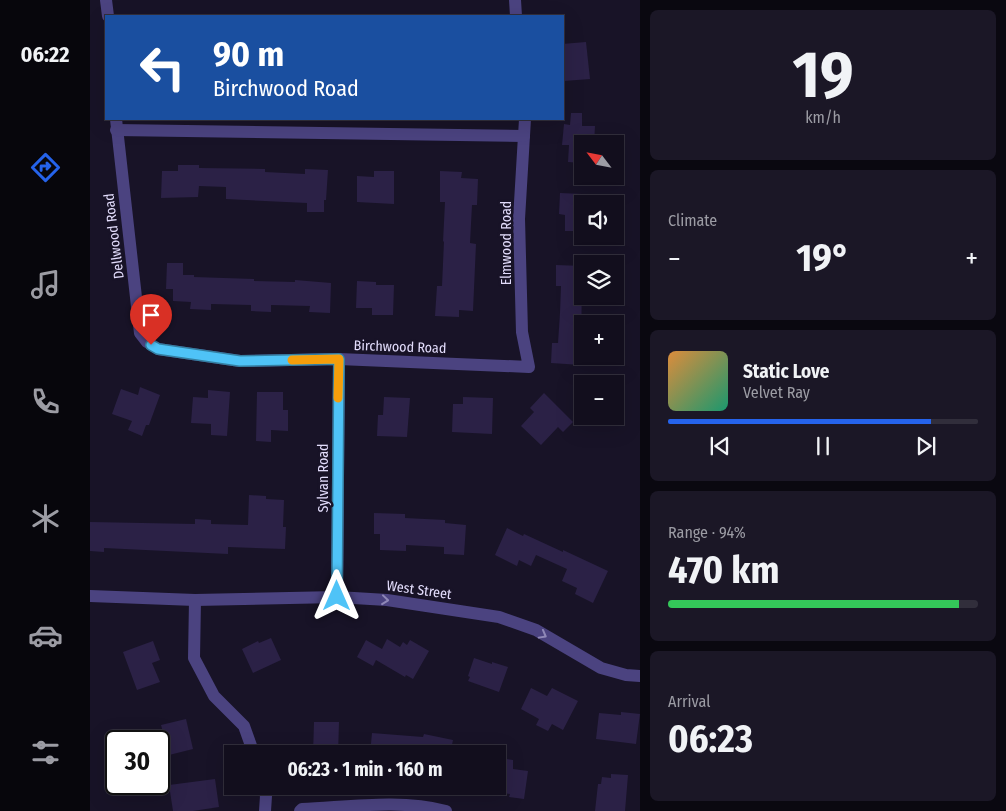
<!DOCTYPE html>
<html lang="en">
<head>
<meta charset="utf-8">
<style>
  body { margin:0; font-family:"Fira Sans Condensed",sans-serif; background:#1b1726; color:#f1f3f6; height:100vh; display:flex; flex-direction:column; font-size:19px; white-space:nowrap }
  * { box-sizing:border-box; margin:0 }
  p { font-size:16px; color:#9c9ca4 }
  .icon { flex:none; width:28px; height:28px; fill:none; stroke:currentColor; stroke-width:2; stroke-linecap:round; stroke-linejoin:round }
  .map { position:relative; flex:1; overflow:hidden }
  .sheet { display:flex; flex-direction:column; gap:10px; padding:10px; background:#0a0810; width:366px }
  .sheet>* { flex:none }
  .hud { position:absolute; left:15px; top:15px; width:459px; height:105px; border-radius:0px; box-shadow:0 5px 20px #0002,0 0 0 1px #312e3b; background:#1a4fa0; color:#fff; overflow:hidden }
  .needle { width:32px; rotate:302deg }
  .buttons { position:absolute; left:484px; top:135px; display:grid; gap:10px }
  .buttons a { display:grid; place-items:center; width:50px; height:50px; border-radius:0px; background:#120e1d; box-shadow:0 5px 20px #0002,0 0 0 1px #312e3b; font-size:25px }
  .speed { position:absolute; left:15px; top:730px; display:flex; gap:10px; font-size:25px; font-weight:700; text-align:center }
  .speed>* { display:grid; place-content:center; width:65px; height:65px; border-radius:50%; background:#120e1d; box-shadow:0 5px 20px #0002,0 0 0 1px #312e3b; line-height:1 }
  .speed .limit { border:2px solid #111; border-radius:8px; background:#fff; color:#111 }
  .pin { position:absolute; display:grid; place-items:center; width:42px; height:42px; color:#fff; margin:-51px -21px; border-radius:50% 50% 50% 0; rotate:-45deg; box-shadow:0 0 5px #0007 }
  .pin .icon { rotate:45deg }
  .me { position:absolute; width:55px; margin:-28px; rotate:0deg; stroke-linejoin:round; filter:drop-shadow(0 0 4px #0008) }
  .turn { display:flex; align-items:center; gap:18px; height:105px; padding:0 25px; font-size:22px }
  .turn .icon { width:65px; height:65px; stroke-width:2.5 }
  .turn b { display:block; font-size:35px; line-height:42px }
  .big { font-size:38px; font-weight:700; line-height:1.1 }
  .sheet .tile { flex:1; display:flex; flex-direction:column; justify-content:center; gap:8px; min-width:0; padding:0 18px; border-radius:8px; background:#1b1726 }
  .sheet .dial { align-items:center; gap:0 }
  .dial b { font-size:65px; line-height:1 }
  .song { display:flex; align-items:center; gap:15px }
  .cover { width:60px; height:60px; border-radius:8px; background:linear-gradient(135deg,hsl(30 70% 55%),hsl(160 70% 35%)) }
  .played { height:5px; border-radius:2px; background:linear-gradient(90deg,#2563eb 85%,#312e3b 85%) }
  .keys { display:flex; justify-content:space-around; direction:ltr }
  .heat { display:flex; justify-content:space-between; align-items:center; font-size:28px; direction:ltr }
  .charge { height:8px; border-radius:4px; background:linear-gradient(90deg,#34c759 94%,#312e3b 0) }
  .trip { position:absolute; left:134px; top:745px; width:282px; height:50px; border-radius:0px; background:#120e1d; box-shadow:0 5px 20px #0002,0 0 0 1px #312e3b; font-weight:700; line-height:50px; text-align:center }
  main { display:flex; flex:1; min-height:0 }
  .dock { display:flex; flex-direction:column; width:90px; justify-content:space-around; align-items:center; background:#07060c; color:#9c9ca4 }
  .dock .icon { width:35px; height:35px }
  .dock .active { color:#2563eb }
  .dock b { font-size:22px; color:#f1f3f6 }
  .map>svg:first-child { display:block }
  .building { fill:#2b2146 }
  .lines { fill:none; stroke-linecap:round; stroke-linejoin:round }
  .minor { stroke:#4b4380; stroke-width:12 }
  .oneway { stroke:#8f88b7 }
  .route-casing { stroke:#337fa1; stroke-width:12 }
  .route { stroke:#4fc3f7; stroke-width:9 }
  .slow { stroke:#f59e0b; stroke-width:9 }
  .labels { text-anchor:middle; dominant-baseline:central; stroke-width:5; stroke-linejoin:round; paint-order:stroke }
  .street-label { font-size:14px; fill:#e2dcfb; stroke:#181327 }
</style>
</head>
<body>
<main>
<nav class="dock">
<b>06:22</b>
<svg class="icon active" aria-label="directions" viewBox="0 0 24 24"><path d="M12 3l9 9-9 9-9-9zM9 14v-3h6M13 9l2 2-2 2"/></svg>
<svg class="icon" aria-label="music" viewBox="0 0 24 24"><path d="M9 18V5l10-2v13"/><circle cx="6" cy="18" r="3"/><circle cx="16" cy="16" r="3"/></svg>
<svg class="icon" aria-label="phone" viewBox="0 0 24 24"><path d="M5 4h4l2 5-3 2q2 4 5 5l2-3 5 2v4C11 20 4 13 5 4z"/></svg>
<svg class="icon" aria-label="climate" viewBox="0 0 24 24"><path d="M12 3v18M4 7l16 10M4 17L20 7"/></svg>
<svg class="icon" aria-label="car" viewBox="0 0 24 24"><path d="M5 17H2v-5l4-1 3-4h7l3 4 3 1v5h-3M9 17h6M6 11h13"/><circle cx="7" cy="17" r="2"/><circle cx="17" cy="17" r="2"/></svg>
<svg class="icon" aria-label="filters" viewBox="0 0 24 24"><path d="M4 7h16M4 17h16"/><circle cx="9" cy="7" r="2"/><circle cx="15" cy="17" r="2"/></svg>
</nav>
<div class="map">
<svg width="550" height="811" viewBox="0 0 550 811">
  <rect width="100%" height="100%" fill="#181327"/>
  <!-- building -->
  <g class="building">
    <path d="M 496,42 L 500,79 L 474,81 L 472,44 Z"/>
    <path d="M 481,113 L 492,113 L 492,126 L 505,126 L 504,144 L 492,144 L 492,163 L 478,162 L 479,145 L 472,145 L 474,124 L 480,125 Z"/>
    <path d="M 88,165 L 109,165 L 109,168 L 175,169 L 175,172 L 215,174 L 215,169 L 238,170 L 236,200 L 234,200 L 234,212 L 217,212 L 217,203 L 136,199 L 136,187 L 109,186 L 108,197 L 71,198 L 72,171 L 88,171 Z"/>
    <path d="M 284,171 L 304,171 L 304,204 L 267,202 L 267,176 L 284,177 Z"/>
    <path d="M 350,171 L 372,172 L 371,178 L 388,179 L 387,205 L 382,205 L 380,243 L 386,244 L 383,311 L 369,310 L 369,317 L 345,316 L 347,286 L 352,286 L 354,241 L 353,242 L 355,202 L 350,202 Z"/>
    <path d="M 470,193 L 492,194 L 492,231 L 475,231 L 475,215 L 469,214 Z"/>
    <path d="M 77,263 L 93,263 L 93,275 L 104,275 L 104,277 L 164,279 L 164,281 L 205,282 L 205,280 L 241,283 L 240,313 L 219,312 L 220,306 L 181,305 L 181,312 L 161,311 L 161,305 L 121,304 L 121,310 L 100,309 L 101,302 L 83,301 L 83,289 L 76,289 Z"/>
    <path d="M 466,265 L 492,266 L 491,365 L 461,363 L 462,343 L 468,343 L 470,313 L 471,286 L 466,286 Z"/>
    <path d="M 267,281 L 286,282 L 286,285 L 304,285 L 303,315 L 282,315 L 282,308 L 266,308 Z"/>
    <path d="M 50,387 L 70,395 L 59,425 L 56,425 L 52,436 L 38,430 L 42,421 L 22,414 L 31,389 L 48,395 Z"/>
    <path d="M 118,390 L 140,392 L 137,436 L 121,435 L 121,424 L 101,423 L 103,397 L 118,398 Z"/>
    <path d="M 167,392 L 193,392 L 193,410 L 198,410 L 198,431 L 181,430 L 181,442 L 166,441 Z"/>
    <path d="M 454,393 L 483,422 L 473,432 L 468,427 L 451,445 L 431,426 L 444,412 L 440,408 Z"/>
    <path d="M 294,397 L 320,398 L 317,437 L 287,436 L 288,415 L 293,415 Z"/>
    <path d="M 373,397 L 403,398 L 402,434 L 362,432 L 363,404 L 373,404 Z"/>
    <path d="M 159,495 L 176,496 L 176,499 L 194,500 L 193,527 L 196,527 L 195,549 L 138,547 L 138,554 L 14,548 L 14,552 L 0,551 L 0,522 L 105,524 L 105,519 L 121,520 L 121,524 L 158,525 Z"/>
    <path d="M 284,513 L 315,514 L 315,518 L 355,520 L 355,523 L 376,525 L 374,555 L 354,554 L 354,547 L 316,545 L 316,551 L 290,550 L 290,534 L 284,534 Z"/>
    <path d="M 417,528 L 433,536 L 434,534 L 473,552 L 473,550 L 518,571 L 503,603 L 485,594 L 487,588 L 472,581 L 477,569 L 446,555 L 441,566 L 429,560 L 427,566 L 405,555 Z"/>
    <path d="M 181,638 L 191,660 L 163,673 L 152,649 L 168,641 L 169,643 Z"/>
    <path d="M 297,639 L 310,647 L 313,642 L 317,645 L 320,640 L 339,651 L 323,679 L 316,675 L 315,677 L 286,660 L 283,666 L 267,657 L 276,640 L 292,649 Z"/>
    <path d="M 63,641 L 70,660 L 62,663 L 70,682 L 47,690 L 33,652 Z"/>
    <path d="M 384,658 L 402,664 L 402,662 L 418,667 L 409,692 L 378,681 L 380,677 L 378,676 Z"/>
    <path d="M 441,688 L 457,696 L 462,688 L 488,701 L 473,730 L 462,724 L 458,731 L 446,725 L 449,719 L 431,709 Z"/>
    <path d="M 531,712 L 550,714 L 546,744 L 506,739 L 509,713 L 531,715 Z"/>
    <path d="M 96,719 L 103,749 L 79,755 L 71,725 Z"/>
    <path d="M 224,722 L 249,722 L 248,754 L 223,754 Z"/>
    <path d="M 282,733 L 333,737 L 334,734 L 363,740 L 360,754 L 280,754 Z"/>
    <path d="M 408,758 L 423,760 L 423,769 L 438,771 L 434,799 L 419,797 L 420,794 L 413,793 L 414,784 L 408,783 Z"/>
    <path d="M 521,774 L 538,775 L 535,811 L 505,811 L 508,784 L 511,784 L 512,777 L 521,778 Z"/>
    <path d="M 125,779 L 129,807 L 103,811 L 83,811 L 79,785 Z"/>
  </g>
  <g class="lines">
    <!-- minor -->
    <g class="minor">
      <path d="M 16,0 L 18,16"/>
      <path d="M 425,0 L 426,16"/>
      <path d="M 26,119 L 50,333 L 57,342 L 68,349 L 150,361 L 249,359 L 439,367 L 432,332 L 429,219 L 435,119"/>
      <path d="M 26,130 L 434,136"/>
      <path d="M 0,596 L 105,600 L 247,597 L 297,600 L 409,617 L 446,630 L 511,668 L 536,675 L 550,676"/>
      <path d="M 247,597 L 249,359"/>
      <path d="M 105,600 L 104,658 L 124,696 L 154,726 L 164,754"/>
      <path d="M 173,786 L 176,796 L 175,811"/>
      <path d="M 210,811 L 212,809 C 259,807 310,799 356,811"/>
    </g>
  </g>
  <!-- one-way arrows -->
  <defs><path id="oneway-chevron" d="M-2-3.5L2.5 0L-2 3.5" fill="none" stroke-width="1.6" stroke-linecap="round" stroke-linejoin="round" transform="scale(1.25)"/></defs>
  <g class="oneway">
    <use href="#oneway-chevron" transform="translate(295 600) rotate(6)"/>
    <use href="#oneway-chevron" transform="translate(453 635) rotate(29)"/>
  </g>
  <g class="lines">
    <!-- route casing -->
    <g class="route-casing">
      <path id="route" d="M 61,345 L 68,349 L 150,361 L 249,359 L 247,596"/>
    </g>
    <!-- route -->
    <use href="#route" class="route"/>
    <!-- slow -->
    <path class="slow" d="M 202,360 L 249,359 L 248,398"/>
  </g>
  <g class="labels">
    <!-- street labels -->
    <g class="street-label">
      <text transform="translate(24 236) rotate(-97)">Dellwood Road</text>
      <text transform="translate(416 243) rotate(-90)">Elmwood Road</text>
      <text transform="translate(310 347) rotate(2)">Birchwood Road</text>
      <text transform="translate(233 478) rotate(-90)">Sylvan Road</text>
      <text transform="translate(329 590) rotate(8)">West Street</text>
    </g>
  </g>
</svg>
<div class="buttons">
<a><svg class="needle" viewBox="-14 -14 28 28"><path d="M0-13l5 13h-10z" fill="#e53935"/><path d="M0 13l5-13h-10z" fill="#9c9ca4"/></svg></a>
<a><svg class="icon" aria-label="sound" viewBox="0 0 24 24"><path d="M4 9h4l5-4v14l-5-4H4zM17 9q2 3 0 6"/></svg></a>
<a><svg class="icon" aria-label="layers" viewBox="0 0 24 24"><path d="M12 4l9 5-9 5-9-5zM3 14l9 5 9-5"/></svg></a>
<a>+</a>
<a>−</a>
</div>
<div class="speed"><div class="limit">30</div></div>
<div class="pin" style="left:61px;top:345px;background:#d93025"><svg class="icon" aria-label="arrive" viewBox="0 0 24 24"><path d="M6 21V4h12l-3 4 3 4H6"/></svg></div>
<svg class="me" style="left:247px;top:596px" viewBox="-20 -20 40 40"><path d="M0-17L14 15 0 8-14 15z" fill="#4fc3f7" stroke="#fff" stroke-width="4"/></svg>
<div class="trip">06:23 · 1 min · 160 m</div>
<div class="hud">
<div class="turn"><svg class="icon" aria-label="left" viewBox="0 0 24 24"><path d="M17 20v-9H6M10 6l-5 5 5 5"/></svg><div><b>90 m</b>Birchwood Road</div></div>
</div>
</div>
<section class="sheet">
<div class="tile dial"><b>19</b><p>km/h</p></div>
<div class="tile"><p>Climate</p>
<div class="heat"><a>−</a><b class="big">19°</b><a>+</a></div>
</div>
<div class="tile">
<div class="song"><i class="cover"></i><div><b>Static Love</b><p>Velvet Ray</p></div></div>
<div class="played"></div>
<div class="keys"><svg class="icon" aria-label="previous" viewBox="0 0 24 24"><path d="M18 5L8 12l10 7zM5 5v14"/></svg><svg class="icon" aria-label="pause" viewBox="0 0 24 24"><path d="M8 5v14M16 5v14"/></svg><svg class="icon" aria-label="next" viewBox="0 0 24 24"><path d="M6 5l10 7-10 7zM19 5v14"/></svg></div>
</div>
<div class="tile"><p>Range · 94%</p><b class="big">470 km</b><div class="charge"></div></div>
<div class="tile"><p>Arrival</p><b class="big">06:23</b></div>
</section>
</main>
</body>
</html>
